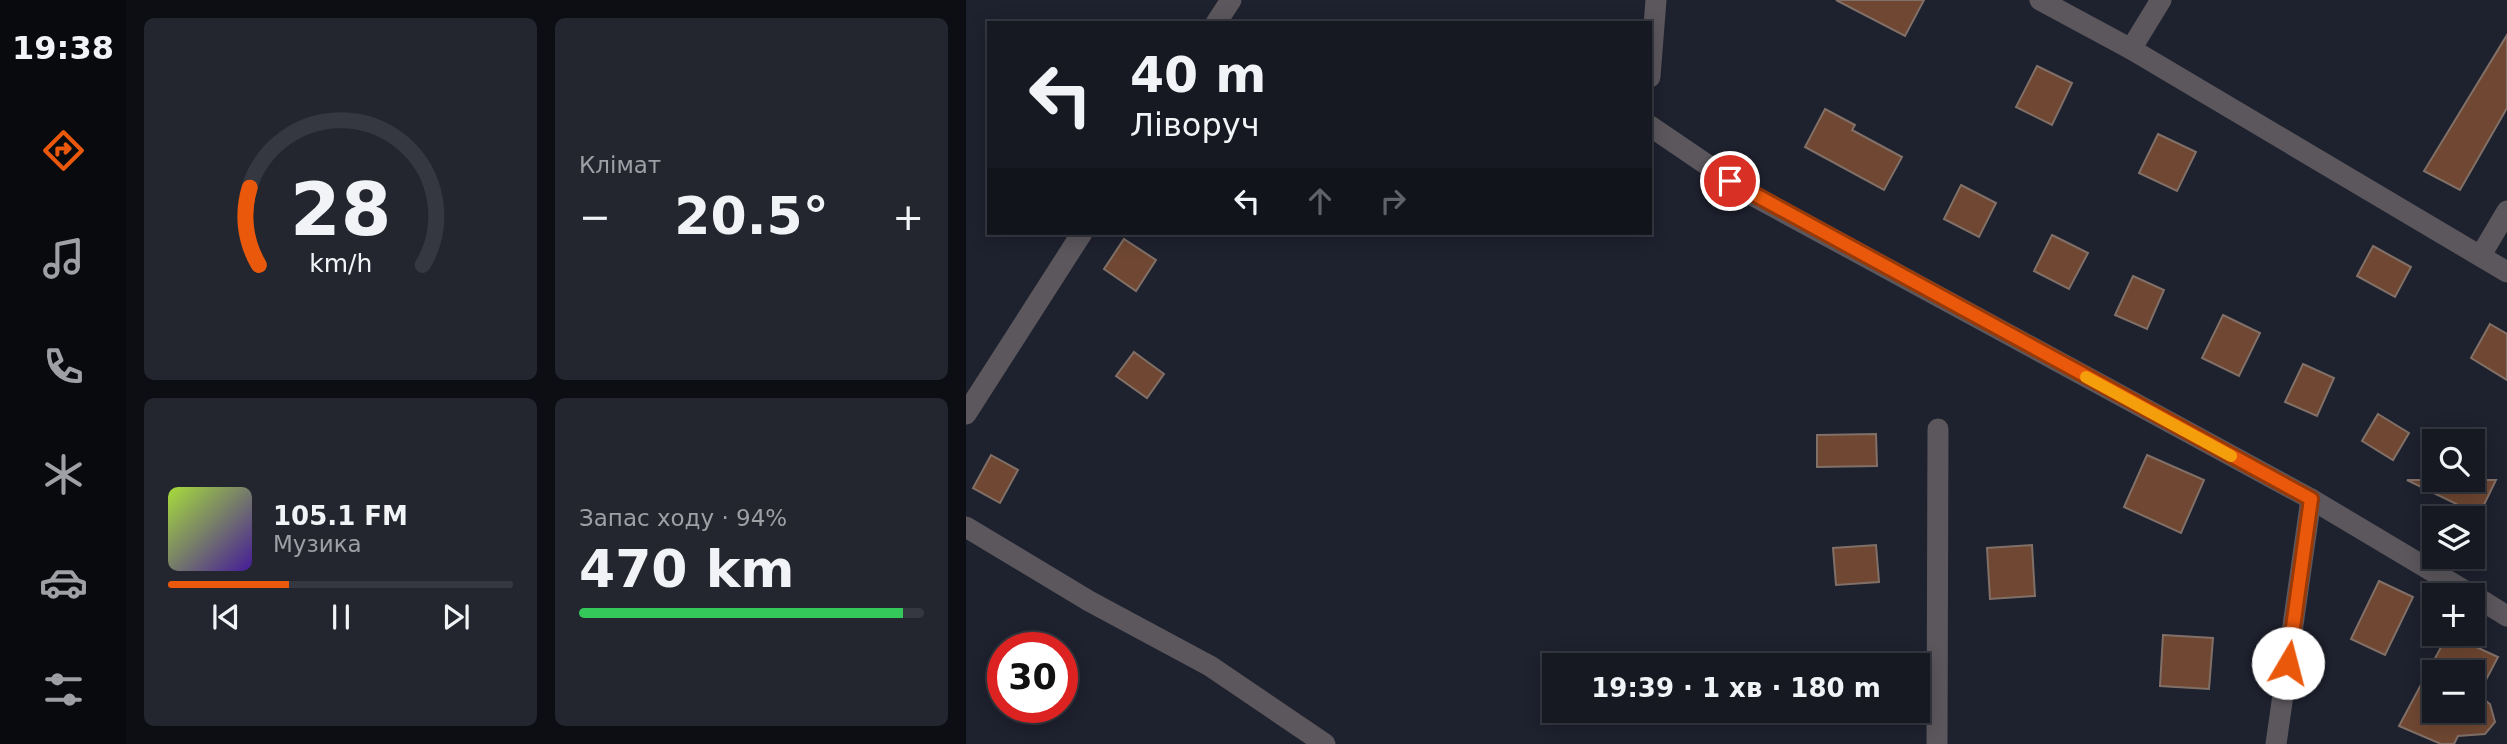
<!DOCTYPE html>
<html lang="uk">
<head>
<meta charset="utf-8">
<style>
  body { margin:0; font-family:"DejaVu Sans",sans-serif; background:#23262f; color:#f1f3f6; height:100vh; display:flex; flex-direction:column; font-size:26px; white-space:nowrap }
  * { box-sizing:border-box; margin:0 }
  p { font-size:23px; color:#9ea0a5 }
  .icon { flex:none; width:38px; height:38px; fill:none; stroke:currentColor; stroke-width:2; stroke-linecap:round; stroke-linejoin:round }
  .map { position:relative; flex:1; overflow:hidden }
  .panel { display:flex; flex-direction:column; gap:18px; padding:18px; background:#0c0e13; width:840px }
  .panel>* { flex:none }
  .hud { position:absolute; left:21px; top:21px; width:665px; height:214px; border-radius:0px; box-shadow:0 4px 18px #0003,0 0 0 2px #353840; background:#161922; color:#f1f3f6; overflow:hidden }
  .tools { position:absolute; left:1456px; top:429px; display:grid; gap:14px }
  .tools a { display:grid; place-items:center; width:63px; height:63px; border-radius:0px; background:#161922; box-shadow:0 4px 18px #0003,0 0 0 2px #353840; font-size:35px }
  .speed { position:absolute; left:21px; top:632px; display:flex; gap:14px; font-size:35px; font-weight:700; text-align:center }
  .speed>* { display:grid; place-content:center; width:91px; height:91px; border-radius:50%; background:#161922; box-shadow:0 4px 18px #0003,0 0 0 2px #353840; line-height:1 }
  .speed .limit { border:10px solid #d22; background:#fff; color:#111 }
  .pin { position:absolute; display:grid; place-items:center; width:60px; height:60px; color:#fff; margin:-30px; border:4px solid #fff; border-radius:50%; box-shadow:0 2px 7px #0007 }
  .me { position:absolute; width:77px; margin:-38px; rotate:8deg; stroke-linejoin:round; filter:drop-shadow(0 0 5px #0008) }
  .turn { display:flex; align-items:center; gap:24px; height:147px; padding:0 28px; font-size:32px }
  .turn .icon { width:91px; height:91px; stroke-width:2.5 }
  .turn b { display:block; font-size:49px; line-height:60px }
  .lanes { display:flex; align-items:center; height:66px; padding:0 28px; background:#0003; justify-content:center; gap:35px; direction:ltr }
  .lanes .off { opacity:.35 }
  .big { font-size:52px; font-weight:700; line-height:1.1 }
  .panel .card { flex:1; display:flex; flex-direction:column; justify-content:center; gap:10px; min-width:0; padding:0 24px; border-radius:10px; background:#23262f }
  .panel .dial { align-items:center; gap:0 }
  .dial svg { height:182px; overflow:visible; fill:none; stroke:#353840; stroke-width:7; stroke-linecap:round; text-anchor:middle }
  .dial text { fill:#f1f3f6; stroke:none }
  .song { display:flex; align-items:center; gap:21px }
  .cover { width:84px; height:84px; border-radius:10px; background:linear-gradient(135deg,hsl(80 70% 55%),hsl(260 70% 35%)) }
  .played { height:7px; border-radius:4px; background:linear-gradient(90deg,#ea580c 35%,#353840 35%) }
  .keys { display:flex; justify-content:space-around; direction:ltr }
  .heat { display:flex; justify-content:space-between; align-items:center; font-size:38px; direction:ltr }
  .charge { height:10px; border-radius:5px; background:linear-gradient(90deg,#34c759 94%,#353840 0) }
  .panel .tiles { flex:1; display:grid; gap:18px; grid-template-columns:repeat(2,1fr) }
  .trip { position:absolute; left:576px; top:653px; width:388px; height:70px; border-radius:0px; background:#161922; box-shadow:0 4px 18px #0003,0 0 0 2px #353840; font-weight:700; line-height:70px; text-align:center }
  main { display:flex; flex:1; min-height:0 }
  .tabs { display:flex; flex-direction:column; width:126px; justify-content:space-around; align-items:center; background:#090a0e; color:#9ea0a5 }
  .tabs .icon { width:49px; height:49px }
  .tabs .selected { color:#ea580c }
  .tabs b { font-size:32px; color:#f1f3f6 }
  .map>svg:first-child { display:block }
  .building { fill:#6f4732; stroke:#817067; stroke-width:2; fill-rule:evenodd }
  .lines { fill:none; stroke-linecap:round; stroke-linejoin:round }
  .street { stroke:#5b575d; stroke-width:21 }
  .route-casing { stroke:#983908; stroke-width:18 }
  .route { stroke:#ea580c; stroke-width:12 }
  .slow { stroke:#f59e0b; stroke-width:12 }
</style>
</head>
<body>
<main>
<nav class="tabs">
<b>19:38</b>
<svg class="icon selected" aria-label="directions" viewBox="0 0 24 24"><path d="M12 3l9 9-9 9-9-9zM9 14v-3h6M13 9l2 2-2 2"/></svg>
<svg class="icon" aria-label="music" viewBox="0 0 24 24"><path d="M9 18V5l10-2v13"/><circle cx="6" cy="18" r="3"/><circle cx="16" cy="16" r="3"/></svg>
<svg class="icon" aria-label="phone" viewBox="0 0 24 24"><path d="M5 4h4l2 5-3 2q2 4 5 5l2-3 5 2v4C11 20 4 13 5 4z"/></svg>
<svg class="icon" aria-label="climate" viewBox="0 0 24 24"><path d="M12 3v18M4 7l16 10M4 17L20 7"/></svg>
<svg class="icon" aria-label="car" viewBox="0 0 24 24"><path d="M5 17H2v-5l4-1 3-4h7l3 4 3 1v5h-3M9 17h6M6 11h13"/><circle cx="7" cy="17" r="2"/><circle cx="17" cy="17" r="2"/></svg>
<svg class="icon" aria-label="filters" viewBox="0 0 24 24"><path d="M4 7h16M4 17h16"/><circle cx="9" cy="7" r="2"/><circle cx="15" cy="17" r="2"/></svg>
</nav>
<section class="panel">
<div class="tiles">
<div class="card dial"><svg viewBox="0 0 100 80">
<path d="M14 69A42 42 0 1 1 86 69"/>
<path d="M14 69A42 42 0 0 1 10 35" stroke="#ea580c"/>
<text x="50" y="56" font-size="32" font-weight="700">28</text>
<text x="50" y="72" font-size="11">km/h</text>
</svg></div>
<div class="card"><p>Клімат</p>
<div class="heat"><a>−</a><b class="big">20.5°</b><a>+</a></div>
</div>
<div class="card">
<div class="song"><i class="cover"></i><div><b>105.1 FM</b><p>Музика</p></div></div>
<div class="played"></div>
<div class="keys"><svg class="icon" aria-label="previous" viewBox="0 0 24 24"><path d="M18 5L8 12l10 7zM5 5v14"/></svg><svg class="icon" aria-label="pause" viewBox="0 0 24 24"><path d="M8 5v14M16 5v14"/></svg><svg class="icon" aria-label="next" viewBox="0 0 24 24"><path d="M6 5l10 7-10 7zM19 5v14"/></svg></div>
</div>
<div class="card"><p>Запас ходу · 94%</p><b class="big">470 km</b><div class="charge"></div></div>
</div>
</section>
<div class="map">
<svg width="1541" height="744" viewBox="0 0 1541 744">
  <rect width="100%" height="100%" fill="#1e212e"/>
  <!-- building -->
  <g class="building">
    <path d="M 870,0 L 958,0 L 939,36 Z"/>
    <path d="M 1541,35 L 1541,108 L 1494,190 L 1458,171 Z"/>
    <path d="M 1071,66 L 1106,83 L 1086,125 L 1050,107 Z"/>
    <path d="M 859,109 L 889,125 L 886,130 L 936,157 L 918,190 L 839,147 Z"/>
    <path d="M 1192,134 L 1230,152 L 1211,191 L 1173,173 Z"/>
    <path d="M 995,185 L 1030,203 L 1013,237 L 978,219 Z"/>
    <path d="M 1086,235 L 1122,253 L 1103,289 L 1068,271 Z"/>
    <path d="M 158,239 L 190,260 L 170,291 L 138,269 Z"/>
    <path d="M 1407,246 L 1445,267 L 1429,297 L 1391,276 Z"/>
    <path d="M 1167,276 L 1198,290 L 1181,329 L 1149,315 Z"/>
    <path d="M 1257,315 L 1294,333 L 1273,376 L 1236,358 Z"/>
    <path d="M 1524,324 L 1541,334 L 1541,380 L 1505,358 Z"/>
    <path d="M 168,352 L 198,374 L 181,398 L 150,376 Z"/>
    <path d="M 1337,364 L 1368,378 L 1351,416 L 1319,402 Z"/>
    <path d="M 1412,414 L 1443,433 L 1427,460 L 1396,441 Z"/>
    <path d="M 910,434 L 911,466 L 851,467 L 851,435 Z"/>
    <path d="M 25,455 L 52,470 L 34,503 L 7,488 Z"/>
    <path d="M 1181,455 L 1238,480 L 1215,533 L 1158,507 Z"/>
    <path d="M 1441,480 L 1530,480 L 1513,515 Z"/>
    <path d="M 910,545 L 913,582 L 870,585 L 867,548 Z"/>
    <path d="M 1066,545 L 1069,596 L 1024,599 L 1021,548 Z"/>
    <path d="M 1413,581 L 1447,597 L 1419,655 L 1385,639 Z"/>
    <path d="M 1482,634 L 1532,657 L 1512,695 L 1524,704 L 1529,722 L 1519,734 L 1492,736 L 1488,744 L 1475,744 L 1433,726 ZM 1468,672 L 1507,672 L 1507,710 L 1468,710 Z"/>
    <path d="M 1197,635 L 1247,638 L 1243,689 L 1194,686 Z"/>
  </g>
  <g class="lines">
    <!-- street -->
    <g class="street">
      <path d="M 1074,0 L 1165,49 L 1541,272"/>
      <path d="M 250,23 L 265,0"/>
      <path d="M 1165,49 L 1195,0"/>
      <path d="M 684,77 L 690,0"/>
      <path d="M 684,126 L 784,194 L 1345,499 L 1506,595"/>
      <path d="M 1515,255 L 1541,211"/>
      <path d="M 0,414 L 116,233"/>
      <path d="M 0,527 L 123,601 L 244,666 L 359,744"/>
      <path d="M 1507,595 L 1541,616"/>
      <path d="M 971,744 L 972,429"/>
      <path d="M 1310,744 L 1345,499"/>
    </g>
  </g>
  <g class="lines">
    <!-- route casing -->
    <g class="route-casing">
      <path id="route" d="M 764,181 L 1345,499 L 1322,663"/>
    </g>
    <!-- route -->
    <use href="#route" class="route"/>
    <!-- slow -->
    <path class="slow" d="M 1120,377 L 1265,456"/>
  </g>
</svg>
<div class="tools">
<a><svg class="icon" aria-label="search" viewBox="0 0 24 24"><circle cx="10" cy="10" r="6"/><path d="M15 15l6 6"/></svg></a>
<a><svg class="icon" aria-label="layers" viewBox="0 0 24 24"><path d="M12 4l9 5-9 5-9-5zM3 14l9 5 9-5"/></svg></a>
<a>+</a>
<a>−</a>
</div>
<div class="speed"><div class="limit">30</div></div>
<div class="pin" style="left:764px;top:181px;background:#d93025"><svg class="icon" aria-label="arrive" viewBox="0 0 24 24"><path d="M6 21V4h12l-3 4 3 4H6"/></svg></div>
<svg class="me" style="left:1322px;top:663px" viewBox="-20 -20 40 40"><circle r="19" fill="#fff"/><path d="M0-13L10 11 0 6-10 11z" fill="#ea580c"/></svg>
<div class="trip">19:39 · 1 хв · 180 m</div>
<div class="hud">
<div class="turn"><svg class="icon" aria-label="left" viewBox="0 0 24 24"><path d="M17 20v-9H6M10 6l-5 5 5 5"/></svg><div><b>40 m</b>Ліворуч</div></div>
<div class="lanes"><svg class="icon" aria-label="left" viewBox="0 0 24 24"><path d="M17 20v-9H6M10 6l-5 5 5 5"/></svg><svg class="icon off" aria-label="ahead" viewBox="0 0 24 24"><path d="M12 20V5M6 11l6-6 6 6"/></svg><svg class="icon off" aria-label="right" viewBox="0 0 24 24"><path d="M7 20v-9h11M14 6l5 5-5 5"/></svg></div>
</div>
</div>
</main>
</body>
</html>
